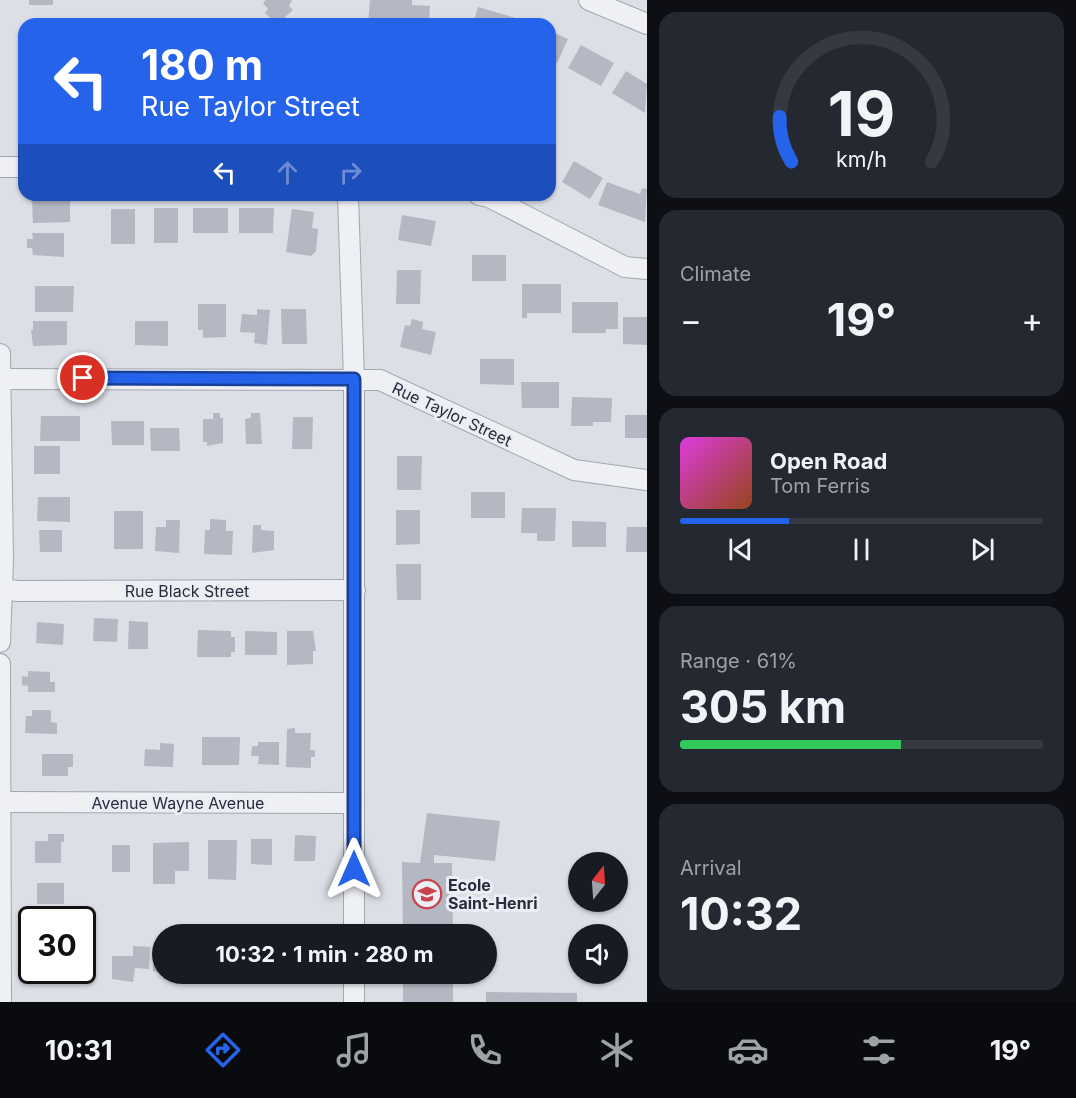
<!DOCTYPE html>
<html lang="en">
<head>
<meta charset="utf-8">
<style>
  body { margin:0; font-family:Inter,sans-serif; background:#242831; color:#f1f3f6; height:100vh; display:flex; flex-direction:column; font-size:22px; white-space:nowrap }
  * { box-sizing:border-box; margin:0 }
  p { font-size:20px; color:#9ea1a6 }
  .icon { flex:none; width:33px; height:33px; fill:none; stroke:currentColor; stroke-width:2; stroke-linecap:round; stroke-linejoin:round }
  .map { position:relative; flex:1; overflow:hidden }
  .sheet { display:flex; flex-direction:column; gap:12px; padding:12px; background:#0d0f14; width:429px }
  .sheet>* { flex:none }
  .hud { position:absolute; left:18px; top:18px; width:538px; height:183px; border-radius:18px; box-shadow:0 2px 4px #0004; background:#2563eb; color:#fff; overflow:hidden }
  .needle { width:39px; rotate:17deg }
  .controls { position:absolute; left:568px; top:852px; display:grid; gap:12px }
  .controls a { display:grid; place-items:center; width:60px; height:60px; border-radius:50%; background:#171b24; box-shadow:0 2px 4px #0004; font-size:30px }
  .speed { position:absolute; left:18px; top:906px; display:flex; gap:12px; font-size:30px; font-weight:700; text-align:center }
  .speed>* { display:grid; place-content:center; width:78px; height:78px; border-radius:50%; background:#171b24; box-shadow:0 2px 4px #0004; line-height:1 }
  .speed .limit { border:3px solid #111; border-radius:9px; background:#fff; color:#111 }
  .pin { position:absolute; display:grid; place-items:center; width:51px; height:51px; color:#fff; margin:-26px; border:3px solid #fff; border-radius:50%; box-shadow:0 2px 6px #0007 }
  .me { position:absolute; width:66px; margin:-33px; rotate:0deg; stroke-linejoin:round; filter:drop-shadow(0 0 4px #0008) }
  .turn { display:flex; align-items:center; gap:21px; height:126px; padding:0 24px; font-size:27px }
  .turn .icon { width:78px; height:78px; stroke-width:2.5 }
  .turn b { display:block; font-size:42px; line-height:51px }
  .lanes { display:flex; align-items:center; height:57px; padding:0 24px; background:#0003; justify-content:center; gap:30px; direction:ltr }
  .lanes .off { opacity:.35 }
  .big { font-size:45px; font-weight:700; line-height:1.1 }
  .sheet .tile { flex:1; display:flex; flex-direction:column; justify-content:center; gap:9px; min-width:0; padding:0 21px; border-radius:18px; background:#242831 }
  .sheet .dial { align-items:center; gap:0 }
  .dial svg { height:156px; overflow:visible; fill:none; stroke:#363941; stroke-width:7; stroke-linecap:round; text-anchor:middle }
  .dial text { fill:#f1f3f6; stroke:none }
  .song { display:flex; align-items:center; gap:18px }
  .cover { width:72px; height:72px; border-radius:9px; background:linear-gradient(135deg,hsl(300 70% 55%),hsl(20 70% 35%)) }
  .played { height:6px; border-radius:3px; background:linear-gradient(90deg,#2563eb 30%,#363941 30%) }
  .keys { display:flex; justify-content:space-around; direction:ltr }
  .heat { display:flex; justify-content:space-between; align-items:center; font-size:33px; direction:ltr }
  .charge { height:9px; border-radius:4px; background:linear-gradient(90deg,#34c759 61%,#363941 0) }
  .trip { position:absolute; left:152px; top:924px; width:345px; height:60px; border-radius:30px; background:#171b24; box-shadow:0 2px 4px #0004; font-weight:700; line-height:60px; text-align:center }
  .tab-bar { display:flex; height:96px; justify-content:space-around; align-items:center; background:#090b0e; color:#9ea1a6 }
  .tab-bar .icon { width:42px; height:42px }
  .tab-bar .selected { color:#2563eb }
  .tab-bar b { font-size:27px; color:#f1f3f6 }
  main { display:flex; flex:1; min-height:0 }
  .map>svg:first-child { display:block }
  .building { fill:#b4b8c2 }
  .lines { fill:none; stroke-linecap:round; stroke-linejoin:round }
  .street-casing { stroke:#a2a6b0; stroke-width:22 }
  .street { stroke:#eff0f4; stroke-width:20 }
  .route-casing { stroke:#184099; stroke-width:15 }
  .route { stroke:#2563eb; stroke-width:10 }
  .labels { text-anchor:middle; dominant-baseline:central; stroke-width:6; stroke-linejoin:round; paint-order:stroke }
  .street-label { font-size:16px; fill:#272d3c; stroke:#ebeef4 }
  .poi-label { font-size:16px; font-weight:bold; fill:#272d3c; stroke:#ebeef4; text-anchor:start }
</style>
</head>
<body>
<main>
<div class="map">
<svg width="647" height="1002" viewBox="0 0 647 1002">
  <rect width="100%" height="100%" fill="#dcdfe6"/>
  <!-- building -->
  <g class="building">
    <rect x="29" y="0" width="24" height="5"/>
    <path d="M 266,0 L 292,0 L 289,6 L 293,10 L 285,17 L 291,24 L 285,24 L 280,19 L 276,23 L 265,13 L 268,9 L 263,3 Z"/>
    <path d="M 370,0 L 412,0 L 412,5 L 430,6 L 429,24 L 368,24 Z"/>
    <path d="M 478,7 L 519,19 L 518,24 L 473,24 Z"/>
    <path d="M 550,31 L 568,39 L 557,63 L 550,60 Z"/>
    <path d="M 581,45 L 614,63 L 601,86 L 568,68 Z"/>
    <path d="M 626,71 L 647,84 L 645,113 L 612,93 Z"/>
    <path d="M 574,161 L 603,178 L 590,199 L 562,182 Z"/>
    <path d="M 607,182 L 640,194 L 642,188 L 647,189 L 645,222 L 598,205 Z"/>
    <path d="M 70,199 L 70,222 L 33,223 L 32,200 Z"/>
    <rect x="154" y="208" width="24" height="35"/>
    <rect x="193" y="208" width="35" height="25"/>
    <path d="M 239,208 L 274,208 L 273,233 L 239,233 Z"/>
    <rect x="111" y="209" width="24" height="35"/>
    <path d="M 292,209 L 314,212 L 312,228 L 318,229 L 316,251 L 311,256 L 286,252 Z"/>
    <path d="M 402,215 L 436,221 L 431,246 L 398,240 Z"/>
    <path d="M 32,233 L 64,233 L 64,257 L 33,255 L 32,248 L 27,248 L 27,239 L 33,239 Z"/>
    <rect x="472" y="255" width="34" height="26"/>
    <path d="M 397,270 L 421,270 L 420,304 L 396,304 Z"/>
    <path d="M 522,284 L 561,284 L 561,313 L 527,313 L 527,318 L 522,318 Z"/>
    <path d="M 35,286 L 74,286 L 73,312 L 35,312 Z"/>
    <path d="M 572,302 L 618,302 L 618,329 L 606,329 L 606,333 L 572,333 Z"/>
    <path d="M 198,304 L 226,304 L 226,337 L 203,338 L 203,330 L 198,330 Z"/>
    <path d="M 257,309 L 270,310 L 267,345 L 254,343 L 255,333 L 240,332 L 242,314 L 257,315 Z"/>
    <path d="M 281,309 L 306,309 L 307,344 L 282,344 Z"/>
    <path d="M 623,317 L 647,317 L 647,345 L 623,344 Z"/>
    <path d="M 412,319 L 423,322 L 422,329 L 436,332 L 431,355 L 400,347 L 405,325 L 410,326 Z"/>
    <path d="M 33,321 L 67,321 L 67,345 L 33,346 L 31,330 L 33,330 Z"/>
    <path d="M 135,321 L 168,321 L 168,346 L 135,345 Z"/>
    <path d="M 480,359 L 514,359 L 514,385 L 480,384 Z"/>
    <path d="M 521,382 L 559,382 L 559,408 L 522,408 Z"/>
    <path d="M 572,397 L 612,398 L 611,422 L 593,422 L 593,426 L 571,426 Z"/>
    <path d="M 213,413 L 220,413 L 220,418 L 223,418 L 223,443 L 207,446 L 207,442 L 203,442 L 203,419 L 213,419 Z"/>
    <path d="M 251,413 L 260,413 L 262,444 L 246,444 L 245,419 L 251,418 Z"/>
    <rect x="625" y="415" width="22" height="23"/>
    <path d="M 41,416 L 80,416 L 80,441 L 40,441 Z"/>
    <path d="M 293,417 L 313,417 L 312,449 L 292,449 Z"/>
    <path d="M 111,421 L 144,421 L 144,445 L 112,445 Z"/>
    <path d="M 150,428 L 179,428 L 180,451 L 151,451 Z"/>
    <rect x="34" y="446" width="26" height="28"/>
    <path d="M 397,456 L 422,456 L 421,490 L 397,490 Z"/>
    <rect x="471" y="492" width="34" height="26"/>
    <path d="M 38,497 L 70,497 L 70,522 L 37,521 Z"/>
    <path d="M 522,508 L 556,508 L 555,541 L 537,541 L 537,533 L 521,533 Z"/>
    <path d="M 396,510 L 420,510 L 420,544 L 396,545 Z"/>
    <rect x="114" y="511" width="29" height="38"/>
    <path d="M 210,519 L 226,520 L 226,531 L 233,531 L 232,555 L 204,554 L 205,530 L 210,530 Z"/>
    <path d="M 166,520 L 180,520 L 179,553 L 155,551 L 156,527 L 166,527 Z"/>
    <path d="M 572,521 L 606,522 L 606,547 L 572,547 Z"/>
    <path d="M 253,525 L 261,525 L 261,530 L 274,531 L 274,550 L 252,553 Z"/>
    <path d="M 627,527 L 647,527 L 647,552 L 626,552 Z"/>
    <path d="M 39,530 L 62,530 L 62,552 L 40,552 Z"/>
    <path d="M 396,564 L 421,564 L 421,600 L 397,600 Z"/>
    <path d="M 94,618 L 118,619 L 117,642 L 93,641 Z"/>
    <path d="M 129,621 L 148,622 L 148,649 L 128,649 Z"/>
    <path d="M 37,622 L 64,624 L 63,645 L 36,643 Z"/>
    <path d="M 198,630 L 231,631 L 231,637 L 235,637 L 235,652 L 231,652 L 231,657 L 197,657 Z"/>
    <path d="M 245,631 L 277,632 L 277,655 L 245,655 Z"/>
    <path d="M 287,631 L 313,631 L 316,651 L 313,651 L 313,664 L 287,665 Z"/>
    <path d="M 28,671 L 50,672 L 50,682 L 55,682 L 55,692 L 28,692 L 28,686 L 22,685 L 22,676 L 28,677 Z"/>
    <path d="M 32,710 L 51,710 L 51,722 L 57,723 L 57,734 L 25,733 L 26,716 L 32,716 Z"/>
    <path d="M 295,728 L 295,733 L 311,733 L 310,750 L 315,750 L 315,757 L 311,757 L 311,768 L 286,767 L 287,729 Z"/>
    <path d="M 202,737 L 240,737 L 239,765 L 202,765 Z"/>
    <path d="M 258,742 L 279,742 L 279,765 L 258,764 L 259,756 L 251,756 L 252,746 L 258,746 Z"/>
    <path d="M 160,743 L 174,744 L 173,767 L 144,766 L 145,749 L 160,750 Z"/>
    <path d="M 42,754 L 73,754 L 73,767 L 68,767 L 68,776 L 42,776 Z"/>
    <path d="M 427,813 L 500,821 L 495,861 L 434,855 L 434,863 L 452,863 L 453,934 L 403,934 L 402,862 L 420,863 Z"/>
    <path d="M 48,834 L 64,834 L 64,842 L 61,842 L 61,863 L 35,863 L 35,841 L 48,841 Z"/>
    <path d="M 295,835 L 316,836 L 315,861 L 294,861 Z"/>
    <path d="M 251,839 L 272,839 L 272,865 L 251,864 Z"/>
    <path d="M 208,840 L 237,840 L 236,880 L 208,879 Z"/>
    <path d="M 189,842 L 189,871 L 175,871 L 175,884 L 153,884 L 153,843 Z"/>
    <rect x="112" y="845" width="18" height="27"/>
    <rect x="37" y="883" width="27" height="21"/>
    <rect x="36" y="915" width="26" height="5"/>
    <path d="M 133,946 L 150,947 L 149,969 L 135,968 L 133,982 L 112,979 L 112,956 L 133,956 Z"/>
    <path d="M 154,950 L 162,950 L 162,972 L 153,971 Z"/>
    <rect x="41" y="970" width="31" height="10"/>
    <path d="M 163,974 L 183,974 L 183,980 L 163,979 Z"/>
    <path d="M 205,974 L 225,974 L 226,979 L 205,979 Z"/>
    <rect x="237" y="974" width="31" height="2"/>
    <rect x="284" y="974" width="24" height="7"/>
    <rect x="403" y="974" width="50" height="28"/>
    <path d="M 486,992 L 577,993 L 577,1002 L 486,1002 Z"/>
  </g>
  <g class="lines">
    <!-- street casing -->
    <g class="street-casing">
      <g id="street">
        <path d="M 589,0 L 647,24"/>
        <path d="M 0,167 L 24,167"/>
        <path d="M 348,195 L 354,379 L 354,934"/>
        <path d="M 479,195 L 489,197 L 625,267 L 647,269"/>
        <path d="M 0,354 L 3,560 L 0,642"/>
        <path d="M 0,379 L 380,380 L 574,470 L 647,480"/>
        <path d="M 1,589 L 18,591 L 355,590"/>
        <path d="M 0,664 L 1,1002"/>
        <path d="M 1,802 L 354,803"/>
        <path d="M 354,974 L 354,1002"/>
      </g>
    </g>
    <!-- street -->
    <use href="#street" class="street"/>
  </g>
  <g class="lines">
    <!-- route casing -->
    <g class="route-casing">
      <path id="route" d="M 83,378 L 354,379 L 354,869"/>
    </g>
    <!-- route -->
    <use href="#route" class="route"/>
  </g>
  <!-- icons -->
  <defs>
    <g id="school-ring" transform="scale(1.5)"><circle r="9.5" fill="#ebeef4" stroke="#c9444e" stroke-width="1.5"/><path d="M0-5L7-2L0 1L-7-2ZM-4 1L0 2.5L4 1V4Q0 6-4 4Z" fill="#c9444e"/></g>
  </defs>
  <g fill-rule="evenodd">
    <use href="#school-ring" x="427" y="894"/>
  </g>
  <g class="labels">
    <!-- street labels -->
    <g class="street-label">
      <text transform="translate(452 414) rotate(25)">Rue Taylor Street</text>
      <text x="187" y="591">Rue Black Street</text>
      <text x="178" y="803">Avenue Wayne Avenue</text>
    </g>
    <!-- poi labels -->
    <g class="poi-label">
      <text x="448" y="885">Ecole<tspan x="448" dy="18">Saint-Henri</tspan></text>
    </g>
  </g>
</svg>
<div class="controls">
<a><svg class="needle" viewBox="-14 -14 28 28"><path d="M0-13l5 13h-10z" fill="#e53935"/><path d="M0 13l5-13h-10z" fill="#9ea1a6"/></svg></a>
<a><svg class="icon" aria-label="sound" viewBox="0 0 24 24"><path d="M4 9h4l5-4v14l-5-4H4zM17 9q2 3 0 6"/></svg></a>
</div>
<div class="speed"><div class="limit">30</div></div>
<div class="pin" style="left:83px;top:378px;background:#d93025"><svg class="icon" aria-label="arrive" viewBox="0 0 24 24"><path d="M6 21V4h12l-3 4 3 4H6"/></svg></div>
<svg class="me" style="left:354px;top:869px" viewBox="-20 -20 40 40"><path d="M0-17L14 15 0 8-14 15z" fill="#2563eb" stroke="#fff" stroke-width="4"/></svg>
<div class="trip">10:32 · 1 min · 280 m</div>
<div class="hud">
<div class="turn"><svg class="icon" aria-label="left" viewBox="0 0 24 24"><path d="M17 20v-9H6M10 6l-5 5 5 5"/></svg><div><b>180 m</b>Rue Taylor Street</div></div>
<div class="lanes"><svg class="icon" aria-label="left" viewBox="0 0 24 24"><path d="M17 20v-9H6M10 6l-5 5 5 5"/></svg><svg class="icon off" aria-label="ahead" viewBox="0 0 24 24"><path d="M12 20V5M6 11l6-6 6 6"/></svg><svg class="icon off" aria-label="right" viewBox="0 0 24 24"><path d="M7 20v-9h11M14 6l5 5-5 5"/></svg></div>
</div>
</div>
<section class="sheet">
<div class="tile dial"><svg viewBox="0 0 100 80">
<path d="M14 69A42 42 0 1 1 86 69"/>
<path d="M14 69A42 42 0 0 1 8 46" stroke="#2563eb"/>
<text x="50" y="56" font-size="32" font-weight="700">19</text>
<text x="50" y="72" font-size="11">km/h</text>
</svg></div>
<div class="tile"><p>Climate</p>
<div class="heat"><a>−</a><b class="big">19°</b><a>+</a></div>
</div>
<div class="tile">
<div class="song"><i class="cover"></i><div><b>Open Road</b><p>Tom Ferris</p></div></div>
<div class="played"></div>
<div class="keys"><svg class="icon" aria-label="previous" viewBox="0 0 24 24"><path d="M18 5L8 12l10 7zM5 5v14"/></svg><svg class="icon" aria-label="pause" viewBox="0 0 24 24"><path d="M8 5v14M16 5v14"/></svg><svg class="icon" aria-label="next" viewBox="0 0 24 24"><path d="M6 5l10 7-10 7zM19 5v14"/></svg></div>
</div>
<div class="tile"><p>Range · 61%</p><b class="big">305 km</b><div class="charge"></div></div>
<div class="tile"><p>Arrival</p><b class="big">10:32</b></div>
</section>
</main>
<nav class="tab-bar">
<b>10:31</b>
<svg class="icon selected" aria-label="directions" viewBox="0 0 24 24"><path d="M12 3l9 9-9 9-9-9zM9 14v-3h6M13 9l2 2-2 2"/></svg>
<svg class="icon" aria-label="music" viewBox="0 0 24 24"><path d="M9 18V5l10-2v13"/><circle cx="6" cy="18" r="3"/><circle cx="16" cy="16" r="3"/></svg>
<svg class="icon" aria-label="phone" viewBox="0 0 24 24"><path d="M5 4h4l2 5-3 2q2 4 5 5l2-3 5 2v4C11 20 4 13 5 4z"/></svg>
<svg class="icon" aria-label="climate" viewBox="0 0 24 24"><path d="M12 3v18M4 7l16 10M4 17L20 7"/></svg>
<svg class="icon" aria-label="car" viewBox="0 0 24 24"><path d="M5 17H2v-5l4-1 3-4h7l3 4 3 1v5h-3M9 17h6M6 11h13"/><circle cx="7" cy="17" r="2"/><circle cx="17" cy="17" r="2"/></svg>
<svg class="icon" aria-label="filters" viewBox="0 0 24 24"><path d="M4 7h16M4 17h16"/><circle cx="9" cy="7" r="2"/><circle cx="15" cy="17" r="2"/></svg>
<b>19°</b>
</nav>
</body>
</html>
